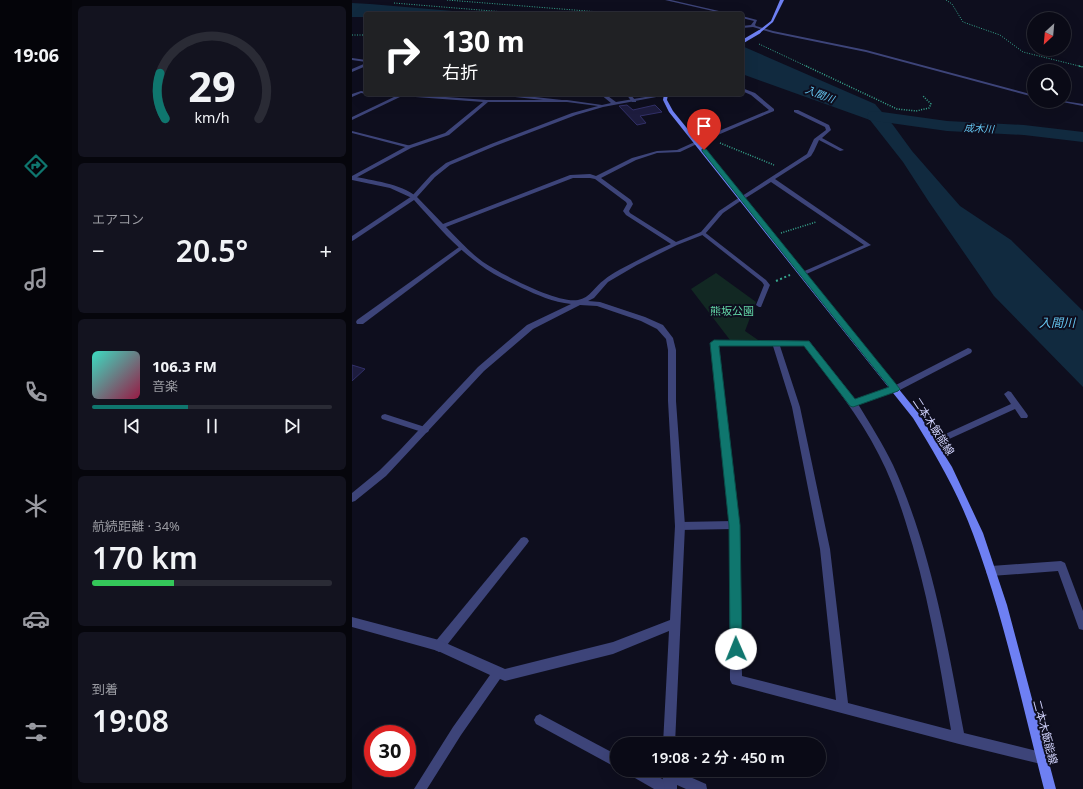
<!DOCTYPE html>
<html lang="ja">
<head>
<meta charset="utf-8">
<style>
  body { margin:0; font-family:"Noto Sans","Noto Sans JP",sans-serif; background:#13131f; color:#f1f3f6; height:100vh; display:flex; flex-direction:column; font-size:15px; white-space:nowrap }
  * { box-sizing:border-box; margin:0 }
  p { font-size:13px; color:#999aa1 }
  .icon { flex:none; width:22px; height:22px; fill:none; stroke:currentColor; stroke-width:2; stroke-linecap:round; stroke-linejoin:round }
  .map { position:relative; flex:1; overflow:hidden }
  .drawer { display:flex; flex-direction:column; gap:6px; padding:6px; background:#06060c; width:280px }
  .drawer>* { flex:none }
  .guide { position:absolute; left:12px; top:12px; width:380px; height:84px; border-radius:4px; box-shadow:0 4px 16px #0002,0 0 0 1px #2a2b35; background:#202124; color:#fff; overflow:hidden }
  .needle { width:26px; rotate:206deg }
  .controls { position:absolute; left:675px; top:12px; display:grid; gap:8px }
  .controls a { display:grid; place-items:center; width:44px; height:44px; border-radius:50%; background:#0a0a16; box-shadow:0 4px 16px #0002,0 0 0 1px #2a2b35; font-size:20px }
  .speed { position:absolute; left:12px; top:725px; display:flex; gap:8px; font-size:20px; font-weight:700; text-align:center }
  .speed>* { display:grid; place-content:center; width:52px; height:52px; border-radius:50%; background:#0a0a16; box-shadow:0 4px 16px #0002,0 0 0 1px #2a2b35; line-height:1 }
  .speed .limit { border:6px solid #d22; background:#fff; color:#111 }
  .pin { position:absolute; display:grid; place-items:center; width:34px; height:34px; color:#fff; margin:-41px -17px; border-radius:50% 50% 50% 0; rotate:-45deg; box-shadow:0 0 4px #0007 }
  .pin .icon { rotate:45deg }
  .me { position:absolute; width:44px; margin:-22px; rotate:359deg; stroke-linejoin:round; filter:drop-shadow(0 0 3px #0008) }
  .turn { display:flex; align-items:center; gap:14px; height:84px; padding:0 12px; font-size:18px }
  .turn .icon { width:52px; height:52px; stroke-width:2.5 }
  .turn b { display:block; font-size:28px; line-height:34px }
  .big { font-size:30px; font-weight:600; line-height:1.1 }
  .drawer .card { flex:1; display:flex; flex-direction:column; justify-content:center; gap:6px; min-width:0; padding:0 14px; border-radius:6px; background:#13131f }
  .drawer .dial { align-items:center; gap:0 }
  .dial svg { height:104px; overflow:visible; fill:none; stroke:#2a2b35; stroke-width:7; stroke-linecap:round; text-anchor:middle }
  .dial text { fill:#f1f3f6; stroke:none }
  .song { display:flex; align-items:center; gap:12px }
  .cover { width:48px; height:48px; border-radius:6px; background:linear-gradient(135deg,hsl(170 70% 55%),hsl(340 70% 35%)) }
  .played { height:4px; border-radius:2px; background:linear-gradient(90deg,#0f766e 40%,#2a2b35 40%) }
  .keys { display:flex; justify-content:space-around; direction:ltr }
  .heat { display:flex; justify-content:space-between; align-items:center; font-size:22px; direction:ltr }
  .charge { height:6px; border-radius:3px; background:linear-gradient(90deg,#34c759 34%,#2a2b35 0) }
  .trip { position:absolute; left:258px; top:737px; width:216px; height:40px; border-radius:20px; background:#0a0a16; box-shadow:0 4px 16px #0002,0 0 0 1px #2a2b35; font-weight:600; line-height:40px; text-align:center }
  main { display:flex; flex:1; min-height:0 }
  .tab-bar { display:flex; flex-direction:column; width:72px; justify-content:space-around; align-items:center; background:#040409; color:#999aa1 }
  .tab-bar .icon { width:28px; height:28px }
  .tab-bar .current { color:#0f766e }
  .tab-bar b { font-size:18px; color:#f1f3f6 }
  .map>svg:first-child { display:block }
  .green { fill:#122823 }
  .water { fill:#112a3f }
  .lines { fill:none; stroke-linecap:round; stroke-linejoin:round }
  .river { fill:#112a3f; fill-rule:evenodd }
  .building { fill:#1d1c3e; stroke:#323068 }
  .path-far2 { stroke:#37a78f; stroke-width:1; stroke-dasharray:1 1.5; stroke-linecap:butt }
  .path-far1 { stroke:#37a78f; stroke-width:1.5; stroke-dasharray:1 1.5; stroke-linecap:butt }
  .path { stroke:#37a78f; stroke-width:2; stroke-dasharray:2 2.5; stroke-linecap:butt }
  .service { fill:#3d4479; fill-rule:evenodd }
  .pedestrian { fill:#3d4479; fill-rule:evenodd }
  .minor { fill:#3d4479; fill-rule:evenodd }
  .tertiary { fill:#3d4479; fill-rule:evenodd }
  .secondary { fill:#6e80f3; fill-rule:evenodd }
  .secondary-bridge { stroke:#6e80f3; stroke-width:3.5 }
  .route { fill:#0f766e; stroke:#0a4d48 }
  .labels { text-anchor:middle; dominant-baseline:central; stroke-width:4; stroke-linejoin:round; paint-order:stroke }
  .far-water-label { font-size:10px; font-style:italic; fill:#66c7f2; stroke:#0e0e1e }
  .park-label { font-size:11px; fill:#62d4a6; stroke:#0e0e1e }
  .street-label { font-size:11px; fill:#cfd1fb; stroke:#0e0e1e }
  .water-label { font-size:12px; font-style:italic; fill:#66c7f2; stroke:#0e0e1e }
</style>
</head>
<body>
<main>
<nav class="tab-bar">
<b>19:06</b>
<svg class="icon current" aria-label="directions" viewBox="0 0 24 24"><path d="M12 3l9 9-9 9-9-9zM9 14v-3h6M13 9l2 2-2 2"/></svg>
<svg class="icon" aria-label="music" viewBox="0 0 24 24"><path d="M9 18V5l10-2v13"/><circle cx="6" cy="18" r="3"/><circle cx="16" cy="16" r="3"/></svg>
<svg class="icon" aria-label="phone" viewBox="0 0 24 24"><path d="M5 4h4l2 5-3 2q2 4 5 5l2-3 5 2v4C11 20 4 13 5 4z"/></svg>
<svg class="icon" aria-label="climate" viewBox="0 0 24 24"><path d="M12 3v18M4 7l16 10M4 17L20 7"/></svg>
<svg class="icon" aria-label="car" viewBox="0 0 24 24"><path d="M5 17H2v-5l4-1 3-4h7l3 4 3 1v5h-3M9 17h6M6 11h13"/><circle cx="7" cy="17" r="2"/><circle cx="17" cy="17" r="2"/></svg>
<svg class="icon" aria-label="filters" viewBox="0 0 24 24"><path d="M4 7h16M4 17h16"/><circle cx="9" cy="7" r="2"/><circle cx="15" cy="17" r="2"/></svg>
</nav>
<section class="drawer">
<div class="card dial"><svg viewBox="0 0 100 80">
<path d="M14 69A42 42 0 1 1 86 69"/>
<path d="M14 69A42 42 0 0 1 10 34" stroke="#0f766e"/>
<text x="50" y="56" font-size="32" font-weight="700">29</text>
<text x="50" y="72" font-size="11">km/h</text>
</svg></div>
<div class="card"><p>エアコン</p>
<div class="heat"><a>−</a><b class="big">20.5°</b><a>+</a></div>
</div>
<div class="card">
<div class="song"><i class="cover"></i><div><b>106.3 FM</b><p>音楽</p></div></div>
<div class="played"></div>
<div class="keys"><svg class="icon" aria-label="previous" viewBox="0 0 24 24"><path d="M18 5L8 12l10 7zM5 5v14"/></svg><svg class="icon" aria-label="pause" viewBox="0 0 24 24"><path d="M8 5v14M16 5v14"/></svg><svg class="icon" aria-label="next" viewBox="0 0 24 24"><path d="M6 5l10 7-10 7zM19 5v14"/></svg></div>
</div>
<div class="card"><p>航続距離 · 34%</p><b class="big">170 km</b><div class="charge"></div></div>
<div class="card"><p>到着</p><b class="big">19:08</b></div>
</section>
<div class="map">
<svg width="731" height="789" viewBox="0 0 731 789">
  <rect width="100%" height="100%" fill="#0e0e1e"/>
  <!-- green -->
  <path class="green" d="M 364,273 L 404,302 L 393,331 L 406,340 L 378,340 L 339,289 Z"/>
  <!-- water -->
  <g class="water">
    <path d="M 0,3 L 18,4 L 136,14 L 14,14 L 14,17 L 0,17 Z"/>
    <path d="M 390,46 L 523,104 L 541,125 L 560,151 L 608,206 L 659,240 L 731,311 L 731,387 L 642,296 L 577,202 L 551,162 L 518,120 L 390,74 Z"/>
  </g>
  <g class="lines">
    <!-- river -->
    <path class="river" d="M 523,111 L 595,121 L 672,125 L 731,132 L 731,142 L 672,135 L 595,131 L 517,120 L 515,116 L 517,112 Z"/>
  </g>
  <!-- building -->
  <g class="building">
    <path d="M 275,105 L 281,110 L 303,105 L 310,112 L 288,116 L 294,123 L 285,125 L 267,106 Z"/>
    <path d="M 0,365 L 13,369 L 0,381 Z"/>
  </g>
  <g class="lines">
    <!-- path-far2 -->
    <g class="path-far2">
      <path d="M 95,0 L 273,14"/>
      <path d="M 594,0 L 600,4 L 611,22 L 648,35 L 671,52 L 731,67"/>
      <path d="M 42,3 L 177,14"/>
      <path d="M 0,35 L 14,35"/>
      <path d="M 407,44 L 456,67"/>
    </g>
    <!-- path-far1 -->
    <g class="path-far1">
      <path d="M 454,66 L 545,109 L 564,111 L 577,108 L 579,104 L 571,96"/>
      <path d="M 727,66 L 731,67"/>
      <path d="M 368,143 L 422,165"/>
      <path d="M 429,233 L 464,222"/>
    </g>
    <!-- path -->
    <path class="path" d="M 424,281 L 438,275"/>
    <!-- service -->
    <g class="service">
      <path d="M 390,88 L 403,93 L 422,109 L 422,111 L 347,143 L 343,143 L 343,141 L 417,110 L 399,95 L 390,91 Z"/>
      <path d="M 141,94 L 155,94 L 210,100 L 212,101 L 210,102 L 143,95 Z"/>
      <path d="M 274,94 L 278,94 L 284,101 L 284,102 L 280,102 Z"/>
      <path d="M 442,110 L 446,110 L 477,125 L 479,130 L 470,138 L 492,150 L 488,151 L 467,140 L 462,151 L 459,156 L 423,179 L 519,245 L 450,276 L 448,275 L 448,273 L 512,245 L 419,182 L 392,199 L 387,198 L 455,154 L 462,139 L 474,130 L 473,127 L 442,112 Z"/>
      <path d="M 0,131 L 59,146 L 59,147 L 57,148 L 0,133 Z"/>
      <path d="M 351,231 L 414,280 L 418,285 L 409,307 L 407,307 L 404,305 L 412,285 L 410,282 L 349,234 L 348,233 Z"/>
      <path d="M 110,245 L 113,247 L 112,248 L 11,324 L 5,324 L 4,322 L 5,320 Z"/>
      <path d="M 616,348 L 619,349 L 620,351 L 619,353 L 546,391 L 540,391 L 539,389 L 540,387 Z"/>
      <path d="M 656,391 L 659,392 L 675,414 L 676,416 L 675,418 L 669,418 L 663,409 L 584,445 L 581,446 L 578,445 L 577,443 L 578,441 L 659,404 L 652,394 Z"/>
      <path d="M 33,414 L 76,428 L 77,430 L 76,432 L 73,433 L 30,419 L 29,417 L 30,415 Z"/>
      <path d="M 172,537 L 175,538 L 177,541 L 175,544 L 91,650 L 87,652 L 83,650 L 81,646 L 83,642 L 169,538 Z"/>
      <path d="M 709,561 L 713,563 L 731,611 L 731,630 L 727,629 L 706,571 L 639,576 L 635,574 L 634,571 L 635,568 L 639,566 Z"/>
      <path d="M 188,714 L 265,755 L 265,768 L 184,724 L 182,720 L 184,716 Z"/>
      <path d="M 274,770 L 293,770 L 320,784 L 321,789 L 302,789 L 276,774 Z"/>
    </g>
    <!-- pedestrian -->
    <path class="pedestrian" d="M 382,521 L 385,522 L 387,525 L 385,528 L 382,529 L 328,530 L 325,529 L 323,526 L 325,523 L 328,522 Z"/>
    <!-- minor -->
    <g class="minor">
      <path d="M 313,0 L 319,0 L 380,14 L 374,14 Z"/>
      <path d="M 390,16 L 405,20 L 403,25 L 404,26 L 421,31 L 514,50 L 682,95 L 682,97 L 514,52 L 421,33 L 401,27 L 390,28 L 390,26 L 399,25 L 402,21 L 390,18 Z"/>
      <path d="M 0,58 L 14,60 L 14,62 L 0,60 Z"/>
      <path d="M 14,63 L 14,66 L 0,72 L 0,69 Z"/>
      <path d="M 9,91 L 14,92 L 15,94 L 9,93 L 0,97 L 0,94 Z"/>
      <path d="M 31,94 L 52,94 L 135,100 L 215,100 L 250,105 L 259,103 L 248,94 L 253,94 L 264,102 L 311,94 L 315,95 L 251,107 L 224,115 L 143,146 L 98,165 L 83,177 L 65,197 L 91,224 L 218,175 L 238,174 L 244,176 L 280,158 L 305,151 L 325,150 L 345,141 L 347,141 L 347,143 L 328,152 L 305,153 L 284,160 L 249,178 L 279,200 L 281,204 L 277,211 L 278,213 L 324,242 L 349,232 L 367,211 L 388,197 L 393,198 L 371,213 L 353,234 L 325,245 L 285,265 L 256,282 L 242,298 L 236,301 L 248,302 L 293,317 L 311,325 L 321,338 L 324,350 L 324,401 L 333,526 L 323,744 L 311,744 L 317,631 L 261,654 L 153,681 L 148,679 L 109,735 L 75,789 L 62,789 L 101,727 L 138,675 L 86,651 L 0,627 L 0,617 L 87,640 L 153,669 L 261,642 L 318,620 L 323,526 L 316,401 L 316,350 L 314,339 L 305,329 L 289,321 L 245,306 L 228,305 L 181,329 L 132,371 L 34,476 L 3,501 L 0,502 L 0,493 L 28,470 L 48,450 L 126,367 L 175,325 L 219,304 C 201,302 185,295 170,288 C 155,281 140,274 127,264 C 102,246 82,222 62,200 L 2,240 L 0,241 L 0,236 L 60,196 L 79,175 L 94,163 L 139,144 L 220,113 L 246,106 L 215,102 L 136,102 L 97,135 L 59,148 L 0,180 L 0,176 L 55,146 L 93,133 L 131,102 L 50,96 L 0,120 L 0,117 L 44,96 ZM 221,178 L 238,178 L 243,179 L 274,202 L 275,204 L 271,211 L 274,215 L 319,244 C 301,252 284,261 267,270 C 262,273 256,276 252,280 C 243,286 238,298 226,300 C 205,304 149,274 131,262 C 117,252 106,239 94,227 Z"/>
      <path d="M 705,101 L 712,101 L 731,104 L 731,106 Z"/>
      <path d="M 363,340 L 457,341 L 503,399 L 543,386 L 546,387 L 547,389 L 546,391 L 506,404 C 518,424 531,444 541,465 C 579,549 595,642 612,733 L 689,752 L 693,754 L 695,758 L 693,762 L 689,764 L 607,744 L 380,684 L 378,680 L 377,525 L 359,343 ZM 367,346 L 421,346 L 440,407 L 468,549 L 484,700 L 390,676 L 387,525 ZM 428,346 L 452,346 C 479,381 507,415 527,455 C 538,476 546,498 553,520 C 575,588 587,659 599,730 L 496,703 L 478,549 L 448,407 Z"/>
      <path d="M 310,770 L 322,770 L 354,784 L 355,789 L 334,789 L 325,785 L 325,789 L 313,789 L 310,775 Z"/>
    </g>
    <!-- tertiary -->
    <path class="tertiary" d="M 0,176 C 21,181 48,183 65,197 L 60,198 L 38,188 L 0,180 Z"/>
    <!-- secondary -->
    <g class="secondary">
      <path d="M 428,0 L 432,0 L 421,22 L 408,33 L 406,33 L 406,31 L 419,21 Z"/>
      <path d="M 312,94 L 316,94 L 315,100 L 321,111 L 567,414 L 600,467 L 631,533 L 655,605 L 704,789 L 692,789 C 670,704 652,617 621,534 C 606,493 584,455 561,418 L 317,112 L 311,100 Z"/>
    </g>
    <!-- secondary-bridge -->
    <path class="secondary-bridge" d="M 390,42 L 407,32"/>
  </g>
  <!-- route -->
  <path class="route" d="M 352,149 L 354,149 L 548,389 L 546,391 L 501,407 L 498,406 L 452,346 L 367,346 L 388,525 L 390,649 L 388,653 L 384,655 L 379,653 L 378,649 L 377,525 L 358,343 L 362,340 L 454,341 L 457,341 L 503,399 L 537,387 L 350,151 L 350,149 Z"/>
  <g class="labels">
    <!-- far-water labels -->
    <g class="far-water-label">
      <text transform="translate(468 94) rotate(21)">入間川</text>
      <text transform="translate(627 128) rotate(3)">成木川</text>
    </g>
    <!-- park labels -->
    <g class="park-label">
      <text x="380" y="310">熊坂公園</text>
    </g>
    <!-- street labels -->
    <g class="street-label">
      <text transform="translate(582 426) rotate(57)">二本木飯能線</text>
      <text transform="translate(694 732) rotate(75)">二本木飯能線</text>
    </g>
    <!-- water labels -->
    <g class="water-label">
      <text x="705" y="322">入間川</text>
    </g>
  </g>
</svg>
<div class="controls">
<a><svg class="needle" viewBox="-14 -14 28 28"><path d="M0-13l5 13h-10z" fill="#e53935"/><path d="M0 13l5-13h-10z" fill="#999aa1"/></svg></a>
<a><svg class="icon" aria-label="search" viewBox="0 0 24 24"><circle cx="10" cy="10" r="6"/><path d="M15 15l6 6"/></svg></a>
</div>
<div class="speed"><div class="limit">30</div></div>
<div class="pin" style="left:352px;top:150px;background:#d93025"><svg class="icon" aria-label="arrive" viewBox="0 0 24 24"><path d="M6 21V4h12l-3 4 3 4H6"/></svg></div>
<svg class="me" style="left:384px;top:649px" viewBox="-20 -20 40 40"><circle r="19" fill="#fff"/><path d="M0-13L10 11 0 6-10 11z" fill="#0f766e"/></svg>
<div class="trip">19:08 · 2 分 · 450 m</div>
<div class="guide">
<div class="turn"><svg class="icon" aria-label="right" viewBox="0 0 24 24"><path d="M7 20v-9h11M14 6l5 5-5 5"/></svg><div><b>130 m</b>右折</div></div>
</div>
</div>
</main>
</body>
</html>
